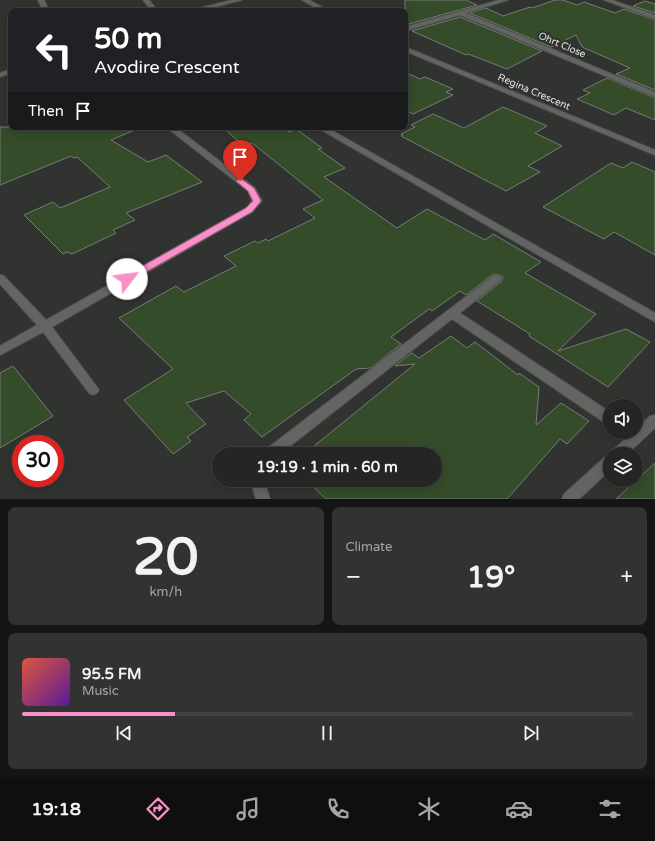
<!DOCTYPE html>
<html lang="en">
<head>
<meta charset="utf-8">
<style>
  body { margin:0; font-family:"Varela Round",sans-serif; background:#313231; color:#f1f3f6; height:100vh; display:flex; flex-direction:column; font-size:15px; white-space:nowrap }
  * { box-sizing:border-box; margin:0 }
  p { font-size:13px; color:#a3a5a6 }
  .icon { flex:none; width:22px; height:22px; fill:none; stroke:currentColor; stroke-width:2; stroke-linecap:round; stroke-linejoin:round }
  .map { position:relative; height:499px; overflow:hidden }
  .sheet { display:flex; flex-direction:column; gap:8px; padding:8px; background:#141514; flex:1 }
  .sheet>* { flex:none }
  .hud { position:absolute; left:8px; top:8px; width:400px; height:122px; border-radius:8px; box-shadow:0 2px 10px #0003,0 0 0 1px #424341; background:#202124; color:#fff; overflow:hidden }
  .tools { position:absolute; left:603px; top:399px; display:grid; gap:8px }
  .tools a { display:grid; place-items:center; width:40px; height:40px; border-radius:50%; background:#252624; box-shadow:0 2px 10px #0003,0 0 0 1px #424341; font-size:20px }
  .speed { position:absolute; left:12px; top:435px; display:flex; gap:8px; font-size:20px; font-weight:700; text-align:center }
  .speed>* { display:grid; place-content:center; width:52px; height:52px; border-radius:50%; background:#252624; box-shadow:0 2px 10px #0003,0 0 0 1px #424341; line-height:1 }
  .speed .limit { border:6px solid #d22; background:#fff; color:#111 }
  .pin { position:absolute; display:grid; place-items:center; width:34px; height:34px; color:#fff; margin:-41px -17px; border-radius:50% 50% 50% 0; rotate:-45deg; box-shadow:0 0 4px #0007 }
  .pin .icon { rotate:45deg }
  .me { position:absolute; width:44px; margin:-22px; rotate:60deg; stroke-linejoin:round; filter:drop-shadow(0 0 3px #0008) }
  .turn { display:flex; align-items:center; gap:14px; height:84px; padding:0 20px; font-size:18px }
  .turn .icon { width:52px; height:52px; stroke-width:2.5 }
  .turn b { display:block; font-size:28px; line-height:34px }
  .then { display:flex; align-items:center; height:38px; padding:0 20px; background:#0003; gap:8px; font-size:15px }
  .big { font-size:30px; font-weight:700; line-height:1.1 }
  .sheet .tile { flex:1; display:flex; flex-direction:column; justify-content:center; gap:6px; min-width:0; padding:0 14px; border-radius:8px; background:#313231 }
  .sheet .dial { align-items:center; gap:0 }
  .dial b { font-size:52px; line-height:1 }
  .song { display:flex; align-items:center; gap:12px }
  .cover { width:48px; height:48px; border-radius:6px; background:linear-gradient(135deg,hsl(10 70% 55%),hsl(270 70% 35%)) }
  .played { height:4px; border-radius:2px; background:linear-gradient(90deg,#f990ca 25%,#424341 25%) }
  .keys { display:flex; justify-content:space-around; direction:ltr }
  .heat { display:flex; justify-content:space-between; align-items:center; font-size:22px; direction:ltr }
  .sheet .tiles { flex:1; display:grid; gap:8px; grid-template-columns:1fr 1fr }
  .tile:last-child { grid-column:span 2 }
  .trip { position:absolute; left:212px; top:447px; width:230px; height:40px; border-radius:20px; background:#252624; box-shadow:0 2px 10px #0003,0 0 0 1px #424341; font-weight:700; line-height:40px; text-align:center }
  .dock { display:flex; height:64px; justify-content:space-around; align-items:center; background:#0f0f0e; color:#a3a5a6 }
  .dock .icon { width:28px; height:28px }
  .dock .selected { color:#f990ca }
  .dock b { font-size:18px; color:#f1f3f6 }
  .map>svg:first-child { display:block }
  .building { fill:#344c2a; stroke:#787b76 }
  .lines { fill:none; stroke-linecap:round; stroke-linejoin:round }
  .minor-casing { stroke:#4e504d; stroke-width:2 }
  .minor { fill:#626561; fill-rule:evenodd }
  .route { fill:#f990ca; stroke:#a25e83 }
  .labels { text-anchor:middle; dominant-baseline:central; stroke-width:4; stroke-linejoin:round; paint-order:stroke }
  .far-street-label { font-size:10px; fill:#e3e5e2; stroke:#313330 }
</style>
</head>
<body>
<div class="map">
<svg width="655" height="499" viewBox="0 0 655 499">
  <rect width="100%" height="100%" fill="#313330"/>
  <!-- building -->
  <g class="building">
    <path d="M 405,0 L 466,0 L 477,5 L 405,25 Z"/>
    <path d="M 555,0 L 563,0 L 577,5 L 584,2 L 615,13 L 624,9 L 655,20 L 655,90 L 616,74 L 630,68 L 582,47 L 576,35 L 551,47 L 470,13 L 486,8 L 503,16 L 530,7 L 532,8 Z"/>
    <path d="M 645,1 L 655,4 L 655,13 L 633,6 Z"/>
    <path d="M 460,17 L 542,51 L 507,69 L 468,54 L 466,55 L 412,31 Z"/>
    <path d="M 405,72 L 420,79 L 425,77 L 453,89 L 446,92 L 453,95 L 413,114 L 405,110 Z"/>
    <path d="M 607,78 L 655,98 L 655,120 L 626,108 L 614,115 L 577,99 L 590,93 L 583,90 Z"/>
    <path d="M 503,107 L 547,126 L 535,133 L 562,146 L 528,166 L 540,172 L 506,191 L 401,136 L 403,135 L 401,134 L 415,127 L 411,125 L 433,114 L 464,128 Z"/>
    <path d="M 0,127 L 142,127 L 111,140 L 148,162 L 166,155 L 202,182 L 126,213 L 135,220 L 113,230 L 116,233 L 72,254 L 67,252 L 63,254 L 24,215 L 53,202 L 60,208 L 110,187 L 77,157 L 74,158 L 71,156 L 0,185 Z"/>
    <path d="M 222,127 L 290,127 L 291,130 L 288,131 L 289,132 L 296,129 L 322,148 L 318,149 L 345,168 L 324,177 L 397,228 L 427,209 L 485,240 L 493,234 L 541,262 L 525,273 L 596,314 L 558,351 L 626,329 L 650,342 L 608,387 L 529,336 L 530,334 L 477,301 L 502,281 L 503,277 L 497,274 L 492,275 L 466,295 L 460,291 L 432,311 L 429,309 L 391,337 L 401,344 L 371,368 L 356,369 L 262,437 L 244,420 L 251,414 L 224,391 L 186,403 L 206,424 L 187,437 L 191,441 L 173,454 L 124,400 L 173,369 L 119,318 L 176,286 L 184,292 L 236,266 L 224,256 L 255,241 L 258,243 L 266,239 L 268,241 L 315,218 L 303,209 L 323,200 L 252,143 L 244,146 Z"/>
    <path d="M 632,162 L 655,172 L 655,255 L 614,232 L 604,239 L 543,207 L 611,163 L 623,168 Z"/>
    <path d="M 451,336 L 467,348 L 475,342 L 518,375 L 519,373 L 539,387 L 536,425 L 561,403 L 589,421 L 567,444 L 560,439 L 507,499 L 326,499 L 306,480 L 435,480 L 435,454 L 310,454 L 308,451 L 415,364 L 395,366 L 412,353 L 419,358 Z"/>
    <path d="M 13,366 L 53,416 L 0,448 L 0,373 Z"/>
    <path d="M 655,463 L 655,499 L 616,499 Z"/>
  </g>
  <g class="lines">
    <!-- minor casing -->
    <g class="minor-casing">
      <g id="minor">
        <path d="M 38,0 L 44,0 L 49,11 L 43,11 Z"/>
        <path d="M 143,0 L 149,0 L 158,11 L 152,11 Z"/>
        <path d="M 232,0 L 242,0 L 199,11 L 188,11 Z"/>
        <path d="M 302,0 L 309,0 L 329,11 L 322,11 Z"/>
        <path d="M 499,0 L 508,0 L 466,13 L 655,92 L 655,97 L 460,15 L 405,31 L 405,27 Z"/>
        <path d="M 604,0 L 612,0 L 655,15 L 655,19 Z"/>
        <path d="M 405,47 L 655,150 L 655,155 L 405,51 Z"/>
        <path d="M 11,69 L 11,73 L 0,77 L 0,73 Z"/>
        <path d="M 166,127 L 175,127 L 255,188 L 262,201 L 252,212 L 52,327 L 97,387 L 99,390 L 97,393 L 93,395 L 89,393 L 43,332 L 0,355 L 0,346 L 37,325 L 0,284 L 0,275 L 4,276 L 46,320 L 246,208 L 252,201 L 248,191 Z"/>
        <path d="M 316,127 L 326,127 L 655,313 L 655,322 Z"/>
        <path d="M 497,275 L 502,278 L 501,280 L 460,313 L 610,412 L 610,424 L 605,423 L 452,319 L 280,454 L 263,454 L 265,450 L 493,276 Z"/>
        <path d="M 655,415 L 655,428 L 627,454 L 611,454 L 613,450 L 633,432 L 636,432 L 636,429 L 650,416 Z"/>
        <path d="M 610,455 L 610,470 L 579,499 L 562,499 L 564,494 L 605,457 Z"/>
        <path d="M 250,480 L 264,480 L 270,499 L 256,499 Z"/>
      </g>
    </g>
    <!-- minor -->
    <use href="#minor" class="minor"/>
  </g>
  <!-- route -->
  <path class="route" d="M 240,178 L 254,188 L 261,201 L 252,212 L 130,281 L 123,281 L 122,279 L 123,277 L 246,208 L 253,201 L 248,191 L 236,181 Z"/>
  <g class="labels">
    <!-- far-street labels -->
    <g class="far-street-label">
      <text transform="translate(562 45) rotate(23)">Ohrt Close</text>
      <text transform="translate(534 92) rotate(23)">Regina Crescent</text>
    </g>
  </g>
</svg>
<div class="tools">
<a><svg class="icon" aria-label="sound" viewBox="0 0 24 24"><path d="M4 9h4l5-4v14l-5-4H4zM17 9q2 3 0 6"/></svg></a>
<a><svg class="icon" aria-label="layers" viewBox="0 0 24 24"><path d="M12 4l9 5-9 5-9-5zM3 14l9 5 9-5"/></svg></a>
</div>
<div class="speed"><div class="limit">30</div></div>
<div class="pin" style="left:240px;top:181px;background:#d93025"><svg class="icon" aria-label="arrive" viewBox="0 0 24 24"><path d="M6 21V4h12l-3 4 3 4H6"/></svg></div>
<svg class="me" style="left:127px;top:279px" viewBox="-20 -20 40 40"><circle r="19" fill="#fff"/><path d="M0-13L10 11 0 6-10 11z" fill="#f990ca"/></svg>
<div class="trip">19:19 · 1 min · 60 m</div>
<div class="hud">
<div class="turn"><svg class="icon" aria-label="left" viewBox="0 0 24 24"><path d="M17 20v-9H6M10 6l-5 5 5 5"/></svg><div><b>50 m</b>Avodire Crescent</div></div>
<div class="then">Then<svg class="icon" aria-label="arrive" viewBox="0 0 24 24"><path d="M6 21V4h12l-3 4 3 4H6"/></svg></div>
</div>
</div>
<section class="sheet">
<div class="tiles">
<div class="tile dial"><b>20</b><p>km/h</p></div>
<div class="tile"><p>Climate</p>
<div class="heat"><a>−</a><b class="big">19°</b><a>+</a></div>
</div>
<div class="tile">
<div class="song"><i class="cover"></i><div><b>95.5 FM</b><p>Music</p></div></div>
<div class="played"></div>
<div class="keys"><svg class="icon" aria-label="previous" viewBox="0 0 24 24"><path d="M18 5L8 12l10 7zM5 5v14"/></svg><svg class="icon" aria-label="pause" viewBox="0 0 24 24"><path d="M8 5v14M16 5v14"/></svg><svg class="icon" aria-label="next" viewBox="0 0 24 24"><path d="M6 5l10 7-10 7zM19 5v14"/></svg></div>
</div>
</div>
</section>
<nav class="dock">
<b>19:18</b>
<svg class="icon selected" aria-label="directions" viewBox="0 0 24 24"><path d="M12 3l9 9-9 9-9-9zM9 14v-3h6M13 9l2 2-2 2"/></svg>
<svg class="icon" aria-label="music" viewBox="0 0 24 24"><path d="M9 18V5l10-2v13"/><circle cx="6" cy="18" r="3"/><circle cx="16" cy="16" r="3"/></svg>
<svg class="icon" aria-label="phone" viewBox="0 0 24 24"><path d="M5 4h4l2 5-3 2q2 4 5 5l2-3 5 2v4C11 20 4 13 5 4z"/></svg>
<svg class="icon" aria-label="climate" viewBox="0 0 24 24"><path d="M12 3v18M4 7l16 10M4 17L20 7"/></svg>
<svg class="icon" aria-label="car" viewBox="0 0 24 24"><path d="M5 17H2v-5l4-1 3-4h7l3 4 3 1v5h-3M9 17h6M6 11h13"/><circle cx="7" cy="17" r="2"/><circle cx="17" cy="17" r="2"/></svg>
<svg class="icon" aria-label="filters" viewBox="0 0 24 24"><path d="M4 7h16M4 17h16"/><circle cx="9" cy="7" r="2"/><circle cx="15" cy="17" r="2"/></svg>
</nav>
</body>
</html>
